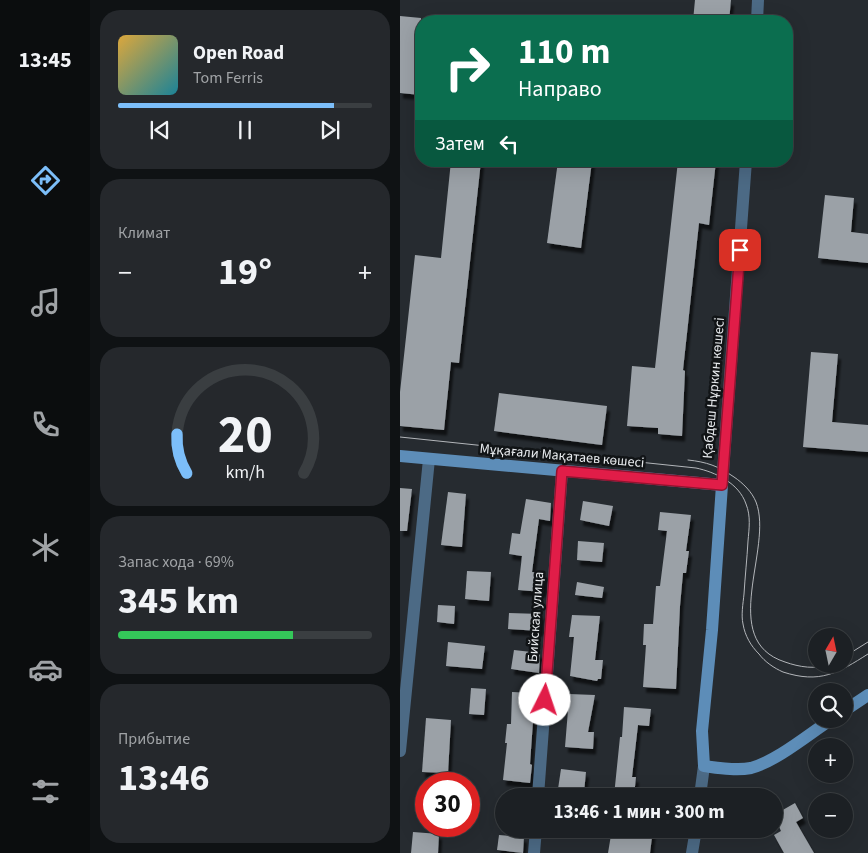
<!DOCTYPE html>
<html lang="ru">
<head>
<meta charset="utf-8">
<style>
  body { margin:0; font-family:"Source Sans 3",sans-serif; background:#25282c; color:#f1f3f6; height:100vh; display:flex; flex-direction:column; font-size:19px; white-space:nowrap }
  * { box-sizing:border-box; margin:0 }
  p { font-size:16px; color:#a0a3a6 }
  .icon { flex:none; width:28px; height:28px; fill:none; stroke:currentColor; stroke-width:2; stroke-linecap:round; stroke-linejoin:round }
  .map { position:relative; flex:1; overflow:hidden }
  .panel { display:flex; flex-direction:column; gap:10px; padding:10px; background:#0f1214; width:310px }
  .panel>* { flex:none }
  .top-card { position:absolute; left:15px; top:15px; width:378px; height:152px; border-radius:20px; box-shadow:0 5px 20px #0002,0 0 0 1px #3a3e41; background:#0b6e4f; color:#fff; overflow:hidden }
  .needle { width:32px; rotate:9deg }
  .tools { position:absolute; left:408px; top:628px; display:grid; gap:10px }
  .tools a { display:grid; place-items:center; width:45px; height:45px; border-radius:50%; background:#1c2024; box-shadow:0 5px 20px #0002,0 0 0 1px #3a3e41; font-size:25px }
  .speed { position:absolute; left:15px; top:772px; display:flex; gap:10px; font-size:25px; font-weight:700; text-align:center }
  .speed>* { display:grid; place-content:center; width:65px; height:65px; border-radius:50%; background:#1c2024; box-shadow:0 5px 20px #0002,0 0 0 1px #3a3e41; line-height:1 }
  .speed .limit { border:8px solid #d22; background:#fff; color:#111 }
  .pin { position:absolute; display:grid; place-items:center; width:42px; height:42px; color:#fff; margin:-21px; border-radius:10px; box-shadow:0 2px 8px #0006 }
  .me { position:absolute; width:55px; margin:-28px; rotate:4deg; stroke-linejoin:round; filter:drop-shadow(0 0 4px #0008) }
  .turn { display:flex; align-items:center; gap:18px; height:105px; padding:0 20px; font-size:22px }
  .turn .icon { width:65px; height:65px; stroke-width:2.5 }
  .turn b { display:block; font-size:35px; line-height:42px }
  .then { display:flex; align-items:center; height:48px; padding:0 20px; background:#0003; gap:10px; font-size:19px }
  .big { font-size:38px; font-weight:700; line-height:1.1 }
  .panel .card { flex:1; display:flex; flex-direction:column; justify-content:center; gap:8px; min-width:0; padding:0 18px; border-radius:20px; background:#25282c }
  .panel .dial { align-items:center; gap:0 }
  .dial svg { height:130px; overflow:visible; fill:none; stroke:#3a3e41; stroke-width:7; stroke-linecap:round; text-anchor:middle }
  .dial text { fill:#f1f3f6; stroke:none }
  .song { display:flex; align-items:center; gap:15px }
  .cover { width:60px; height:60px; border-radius:8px; background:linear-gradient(135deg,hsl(40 70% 55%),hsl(190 70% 35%)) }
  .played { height:5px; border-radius:2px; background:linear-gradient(90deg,#7cbef9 85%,#3a3e41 85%) }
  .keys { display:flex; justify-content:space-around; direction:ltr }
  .heat { display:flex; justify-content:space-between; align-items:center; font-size:28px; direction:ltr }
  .charge { height:8px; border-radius:4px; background:linear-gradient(90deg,#34c759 69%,#3a3e41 0) }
  .trip { position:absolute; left:95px; top:788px; width:288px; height:50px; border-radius:25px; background:#1c2024; box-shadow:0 5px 20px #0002,0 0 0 1px #3a3e41; font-weight:700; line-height:50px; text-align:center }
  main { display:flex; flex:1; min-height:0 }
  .dock { display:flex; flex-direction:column; width:90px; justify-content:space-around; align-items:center; background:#0b0d0e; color:#a0a3a6 }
  .dock .icon { width:35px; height:35px }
  .dock .active { color:#7cbef9 }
  .dock b { font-size:22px; color:#f1f3f6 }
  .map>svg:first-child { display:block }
  .building { fill:#9ba1a7; filter:url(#shadow) }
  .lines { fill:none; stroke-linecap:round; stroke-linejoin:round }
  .street { stroke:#4c6a85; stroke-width:12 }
  .secondary { stroke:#5d8db8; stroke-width:12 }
  .tram { stroke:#b3b6ba; stroke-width:1 }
  .route-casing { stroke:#92132f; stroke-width:12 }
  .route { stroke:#e11d48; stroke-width:9 }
  .labels { text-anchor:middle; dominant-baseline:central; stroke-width:5; stroke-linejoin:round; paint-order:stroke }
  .street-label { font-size:14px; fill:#e8ebee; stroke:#111416 }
</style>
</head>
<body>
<main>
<nav class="dock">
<b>13:45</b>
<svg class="icon active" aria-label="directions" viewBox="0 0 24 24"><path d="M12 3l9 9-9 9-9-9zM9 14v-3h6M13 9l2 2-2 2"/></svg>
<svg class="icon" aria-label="music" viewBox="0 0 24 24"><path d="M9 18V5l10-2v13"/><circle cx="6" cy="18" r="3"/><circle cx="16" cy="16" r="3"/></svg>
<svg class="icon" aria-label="phone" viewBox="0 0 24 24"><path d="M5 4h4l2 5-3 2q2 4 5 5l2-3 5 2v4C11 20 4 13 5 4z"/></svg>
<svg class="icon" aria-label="climate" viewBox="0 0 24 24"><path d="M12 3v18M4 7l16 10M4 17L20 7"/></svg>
<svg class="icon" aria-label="car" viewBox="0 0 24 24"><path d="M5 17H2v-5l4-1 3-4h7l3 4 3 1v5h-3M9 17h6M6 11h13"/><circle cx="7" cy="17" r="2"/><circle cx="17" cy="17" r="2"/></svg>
<svg class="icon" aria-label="filters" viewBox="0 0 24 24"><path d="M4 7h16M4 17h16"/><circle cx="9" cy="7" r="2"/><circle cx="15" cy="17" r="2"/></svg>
</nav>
<section class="panel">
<div class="card">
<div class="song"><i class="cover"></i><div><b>Open Road</b><p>Tom Ferris</p></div></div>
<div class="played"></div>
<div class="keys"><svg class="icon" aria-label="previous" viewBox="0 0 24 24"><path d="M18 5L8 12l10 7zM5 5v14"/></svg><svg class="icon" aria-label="pause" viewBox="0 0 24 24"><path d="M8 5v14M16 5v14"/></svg><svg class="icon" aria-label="next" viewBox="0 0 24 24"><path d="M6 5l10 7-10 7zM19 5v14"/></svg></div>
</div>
<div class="card"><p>Климат</p>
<div class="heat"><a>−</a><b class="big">19°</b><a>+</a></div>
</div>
<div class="card dial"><svg viewBox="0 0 100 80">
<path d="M14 69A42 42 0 1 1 86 69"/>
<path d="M14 69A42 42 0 0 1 8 45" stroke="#7cbef9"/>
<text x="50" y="56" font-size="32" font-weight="700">20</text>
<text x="50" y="72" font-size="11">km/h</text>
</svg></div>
<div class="card"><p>Запас хода · 69%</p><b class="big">345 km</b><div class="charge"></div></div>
<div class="card"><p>Прибытие</p><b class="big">13:46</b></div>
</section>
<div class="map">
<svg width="468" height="853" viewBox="0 0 468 853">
  <defs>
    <filter id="shadow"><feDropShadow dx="3" dy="5.5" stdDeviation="1" flood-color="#0009"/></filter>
  </defs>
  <rect width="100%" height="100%" fill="#262b30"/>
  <!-- building -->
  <g class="building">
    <path d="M 295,0 L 331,0 L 329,21 L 293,21 Z"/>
    <path d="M 0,16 L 21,18 L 21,95 L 0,93 Z"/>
    <path d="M 51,161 L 81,161 L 59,363 L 51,362 L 44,430 L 0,426 L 0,392 L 15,255 L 41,258 Z"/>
    <path d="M 158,161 L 192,161 L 181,248 L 147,243 Z"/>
    <path d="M 278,161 L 316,161 L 309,225 L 299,223 L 283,370 L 285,371 L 282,436 L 258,434 L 258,428 L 227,426 L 232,366 L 255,368 Z"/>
    <path d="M 425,195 L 454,198 L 451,232 L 468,234 L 468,263 L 418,258 Z"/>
    <path d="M 411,352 L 438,354 L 432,422 L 468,425 L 468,452 L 403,447 Z"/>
    <path d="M 99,393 L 207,406 L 202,445 L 94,431 Z"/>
    <path d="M 0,488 L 12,489 L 7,531 L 0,531 Z"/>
    <path d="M 48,492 L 66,494 L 62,547 L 41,545 Z"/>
    <path d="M 126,499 L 151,503 L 150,521 L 139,519 L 132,572 L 145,574 L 143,592 L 118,590 L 122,556 L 109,554 L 112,533 L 120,534 Z"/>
    <path d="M 183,501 L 213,506 L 209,526 L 180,520 Z"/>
    <path d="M 260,512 L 291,515 L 286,551 L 289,551 L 286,573 L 283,573 L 280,606 L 276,689 L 243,687 L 246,645 L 243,645 L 244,624 L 253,624 L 256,586 L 260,586 L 267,531 L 258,530 Z"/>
    <path d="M 178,541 L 204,543 L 202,562 L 177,560 Z"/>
    <path d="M 67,571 L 91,572 L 89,601 L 65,599 Z"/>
    <path d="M 177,582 L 204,587 L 202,598 L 175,595 Z"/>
    <path d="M 38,605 L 55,606 L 54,624 L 37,622 Z"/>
    <path d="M 109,613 L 141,614 L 140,631 L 108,629 Z"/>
    <path d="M 172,615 L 200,616 L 195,660 L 203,660 L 201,679 L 198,679 L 197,681 L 170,676 L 174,637 L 169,637 Z"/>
    <path d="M 48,642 L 85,646 L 82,669 L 46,666 Z"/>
    <path d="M 114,650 L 140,653 L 139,673 L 111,669 Z"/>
    <path d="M 71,688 L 86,689 L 84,715 L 69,714 Z"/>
    <path d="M 112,692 L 135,693 L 130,764 L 132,765 L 130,783 L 103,780 L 107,743 L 105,743 L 107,724 L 111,724 Z"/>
    <path d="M 169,694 L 195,695 L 188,732 L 194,732 L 193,749 L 165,747 L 168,710 L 166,709 Z"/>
    <path d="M 224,707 L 251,709 L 249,726 L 238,725 L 232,777 L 236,777 L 234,796 L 214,796 L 220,737 L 222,737 Z"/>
    <path d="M 26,718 L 51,720 L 48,773 L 22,772 Z"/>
    <path d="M 161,769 L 186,772 L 184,792 L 158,789 Z"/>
    <path d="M 395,803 L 403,818 L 396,822 L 414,853 L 384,853 L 374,835 L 381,831 L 374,815 Z"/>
    <path d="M 212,829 L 253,829 L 250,853 L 208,853 Z"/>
    <path d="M 13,832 L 39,834 L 38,853 L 11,853 Z"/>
    <path d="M 99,835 L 124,837 L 123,853 L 97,850 Z"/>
  </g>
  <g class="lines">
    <!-- street -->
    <g class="street">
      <path d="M 357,21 L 358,0"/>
      <path d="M 322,485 L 346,161"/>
      <path d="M 0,751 L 29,459"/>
      <path d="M 138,796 L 162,471"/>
      <path d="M 300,796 L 304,766"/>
      <path d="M 134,853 L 136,829"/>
      <path d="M 292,853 L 296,829"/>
    </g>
    <!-- secondary -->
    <g class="secondary">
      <path d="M 0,456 L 322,485 L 312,630 L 302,731 L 304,766 C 319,768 336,771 351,768 C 377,761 409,734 432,719"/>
      <path d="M 444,711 L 468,695"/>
    </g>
    <!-- tram -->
    <g class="tram">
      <path d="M 0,437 L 296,468 C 315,472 339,483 346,504 C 351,516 349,529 348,541 C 347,559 345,577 344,594 C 343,604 341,615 343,624 C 345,636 351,646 359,654 C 365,662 374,668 383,672 C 420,684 438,673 468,654"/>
      <path d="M 288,460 C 307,462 318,466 334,477 C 343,483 352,492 356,502 C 374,548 317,640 385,662 C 399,667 416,670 430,664"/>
      <path d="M 444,657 L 468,642"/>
    </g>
  </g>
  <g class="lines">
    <!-- route casing -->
    <g class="route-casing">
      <path id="route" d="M 145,700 L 162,471 L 322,485 L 340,250"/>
    </g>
    <!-- route -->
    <use href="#route" class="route"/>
  </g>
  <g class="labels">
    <!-- street labels -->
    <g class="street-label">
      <text transform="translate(314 388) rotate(-85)">Қабдеш Нұркин көшесі</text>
      <text transform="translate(162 456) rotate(5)">Мұқағали Мақатаев көшесі</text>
      <text transform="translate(136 617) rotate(-86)">Бийская улица</text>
    </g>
  </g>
</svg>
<div class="tools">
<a><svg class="needle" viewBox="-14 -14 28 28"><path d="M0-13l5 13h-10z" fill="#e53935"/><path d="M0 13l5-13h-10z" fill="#a0a3a6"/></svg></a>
<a><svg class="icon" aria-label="search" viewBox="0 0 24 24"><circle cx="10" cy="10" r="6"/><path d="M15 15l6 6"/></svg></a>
<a>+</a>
<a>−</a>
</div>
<div class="speed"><div class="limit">30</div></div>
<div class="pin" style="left:340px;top:250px;background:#d93025"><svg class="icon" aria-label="arrive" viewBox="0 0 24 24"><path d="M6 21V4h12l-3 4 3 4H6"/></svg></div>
<svg class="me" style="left:145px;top:700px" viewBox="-20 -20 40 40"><circle r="19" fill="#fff"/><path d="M0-13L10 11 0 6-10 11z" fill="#e11d48"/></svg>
<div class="trip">13:46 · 1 мин · 300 m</div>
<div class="top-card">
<div class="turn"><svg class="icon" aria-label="right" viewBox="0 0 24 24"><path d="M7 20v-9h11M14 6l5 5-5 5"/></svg><div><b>110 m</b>Направо</div></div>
<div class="then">Затем<svg class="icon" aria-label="left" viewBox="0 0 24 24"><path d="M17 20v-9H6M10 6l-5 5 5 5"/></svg></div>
</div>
</div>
</main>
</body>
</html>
